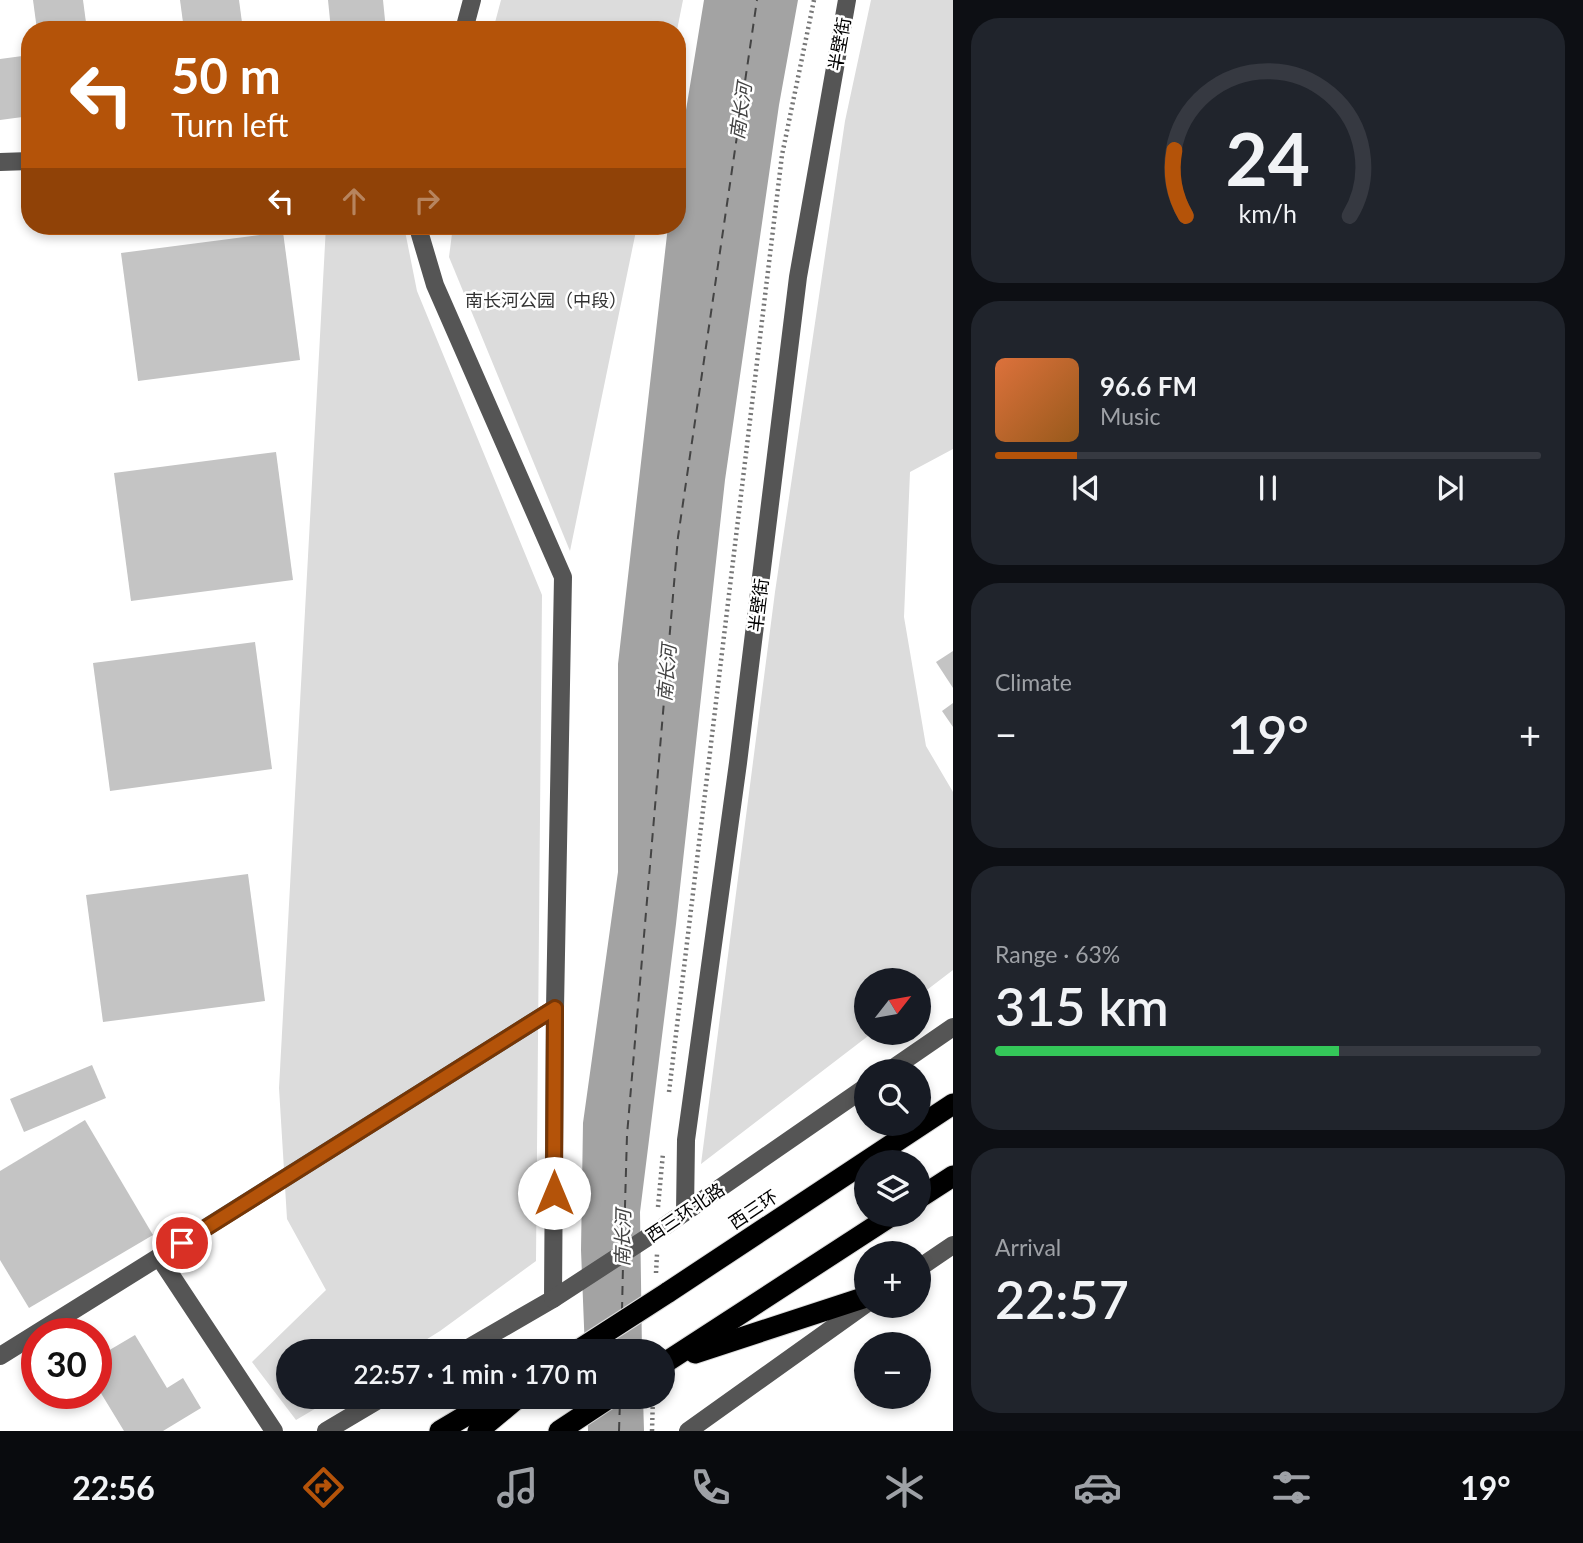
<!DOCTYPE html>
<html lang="en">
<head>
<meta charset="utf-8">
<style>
  body { margin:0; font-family:Lato,"Noto Sans SC",sans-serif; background:#20242c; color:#f1f3f6; height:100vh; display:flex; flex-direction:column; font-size:26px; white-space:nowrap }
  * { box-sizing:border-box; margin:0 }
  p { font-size:23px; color:#9ea1a6 }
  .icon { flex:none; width:38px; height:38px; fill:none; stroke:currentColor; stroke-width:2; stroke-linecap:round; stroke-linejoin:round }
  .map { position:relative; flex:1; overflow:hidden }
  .drawer { display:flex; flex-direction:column; gap:18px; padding:18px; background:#0d0f14; width:630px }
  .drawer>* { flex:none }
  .hud { position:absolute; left:21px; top:21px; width:665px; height:214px; border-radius:28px; box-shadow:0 4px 10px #0003; background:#b45309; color:#fff; overflow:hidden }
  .needle { width:46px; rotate:59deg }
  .controls { position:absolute; left:854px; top:968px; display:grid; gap:14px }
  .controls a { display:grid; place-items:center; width:77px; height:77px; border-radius:50%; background:#171b24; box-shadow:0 4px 10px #0003; font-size:35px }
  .speed { position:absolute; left:21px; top:1318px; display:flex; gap:14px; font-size:35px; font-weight:700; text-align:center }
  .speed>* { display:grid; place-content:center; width:91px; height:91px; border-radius:50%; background:#171b24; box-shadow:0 4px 10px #0003; line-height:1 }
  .speed .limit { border:10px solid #d22; background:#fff; color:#111 }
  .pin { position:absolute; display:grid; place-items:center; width:60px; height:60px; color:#fff; margin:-30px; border:4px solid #fff; border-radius:50%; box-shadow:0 2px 7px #0007 }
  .me { position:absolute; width:77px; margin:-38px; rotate:0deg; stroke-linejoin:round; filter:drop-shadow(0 0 5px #0008) }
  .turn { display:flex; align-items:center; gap:24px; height:147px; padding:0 35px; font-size:32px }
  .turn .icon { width:91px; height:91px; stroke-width:2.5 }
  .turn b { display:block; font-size:49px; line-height:60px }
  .lanes { display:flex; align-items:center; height:66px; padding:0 35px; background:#0003; justify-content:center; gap:35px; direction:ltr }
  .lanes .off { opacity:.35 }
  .big { font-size:52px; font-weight:600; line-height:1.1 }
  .drawer .card { flex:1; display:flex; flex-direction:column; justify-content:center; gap:10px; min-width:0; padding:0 24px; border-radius:28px; background:#20242c }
  .drawer .dial { align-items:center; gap:0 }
  .dial svg { height:182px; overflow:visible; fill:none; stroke:#363941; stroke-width:7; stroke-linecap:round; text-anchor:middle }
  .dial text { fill:#f1f3f6; stroke:none }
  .song { display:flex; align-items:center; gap:21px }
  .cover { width:84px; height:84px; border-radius:10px; background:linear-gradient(135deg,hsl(20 70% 55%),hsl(30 70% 35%)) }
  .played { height:7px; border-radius:4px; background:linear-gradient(90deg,#b45309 15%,#363941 15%) }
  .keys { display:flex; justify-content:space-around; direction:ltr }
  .heat { display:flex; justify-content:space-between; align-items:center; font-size:38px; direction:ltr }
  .charge { height:10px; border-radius:5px; background:linear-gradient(90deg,#34c759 63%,#363941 0) }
  .trip { position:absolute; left:276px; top:1339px; width:399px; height:70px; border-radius:35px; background:#171b24; box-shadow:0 4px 10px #0003; font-weight:600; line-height:70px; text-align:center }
  .dock { display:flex; height:112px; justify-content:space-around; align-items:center; background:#090b0e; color:#9ea1a6 }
  .dock .icon { width:49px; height:49px }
  .dock .selected { color:#b45309 }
  .dock b { font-size:32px; color:#f1f3f6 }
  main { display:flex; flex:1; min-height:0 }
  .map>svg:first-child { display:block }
  .green { fill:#dcdcdc }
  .water { fill:#a3a3a3 }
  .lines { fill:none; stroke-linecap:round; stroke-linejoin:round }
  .ferry { stroke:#444; stroke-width:2; stroke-dasharray:9 7; stroke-linecap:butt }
  .building { fill:#c4c4c4 }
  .highway-casing { stroke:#dbdbdb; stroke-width:23 }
  .path { stroke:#777; stroke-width:4.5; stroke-dasharray:2 3.5; stroke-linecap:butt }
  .minor { stroke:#555; stroke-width:18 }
  .highway { stroke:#000; stroke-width:21 }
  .highway-bridge-casing { stroke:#dbdbdb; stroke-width:23; stroke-linecap:butt }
  .minor-bridge { stroke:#555; stroke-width:18 }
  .highway-bridge { stroke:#000; stroke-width:21 }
  .route-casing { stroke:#753606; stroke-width:18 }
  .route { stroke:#b45309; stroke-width:12 }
  .labels { text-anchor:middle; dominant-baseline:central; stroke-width:5; stroke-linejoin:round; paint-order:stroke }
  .street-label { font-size:18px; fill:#000; stroke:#fff }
  .park-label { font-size:18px; fill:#333; stroke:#fff }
  .water-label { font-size:19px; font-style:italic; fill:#444; stroke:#fff }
</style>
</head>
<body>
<main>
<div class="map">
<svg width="953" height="1431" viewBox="0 0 953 1431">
  <rect width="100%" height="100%" fill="#fff"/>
  <!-- green -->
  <g class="green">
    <path d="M 501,0 L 683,0 L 677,30 L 493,30 Z"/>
    <path d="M 871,0 L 953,0 L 953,449 L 910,472 L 904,617 L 926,746 L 953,792 L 953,970 L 919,996 L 919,980 L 866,980 L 866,1032 L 872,1033 L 701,1164 L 775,592 L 845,121 Z"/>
    <path d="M 326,226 L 404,226 L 417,291 L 542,595 L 536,1261 L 440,1331 L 408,1351 L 289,1351 L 289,1396 L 335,1397 L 296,1420 L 252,1362 L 326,1290 L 287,1219 L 279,1088 Z"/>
    <path d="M 453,226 L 637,226 L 570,551 L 449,257 Z"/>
  </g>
  <!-- water -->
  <g class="water">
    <path d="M 704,0 L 798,0 L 779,105 L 725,480 L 676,924 L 640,1212 L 642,1351 L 585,1351 L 581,1250 L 583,1123 L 618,872 L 618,664 L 668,226 L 677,226 L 677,165 Z"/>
    <path d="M 587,1397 L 643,1397 L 644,1431 L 588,1431 Z"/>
  </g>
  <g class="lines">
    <!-- ferry -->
    <g class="ferry">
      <path d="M 624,1241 L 627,1135 L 678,537 L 757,0"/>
      <path d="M 622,1311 L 623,1265"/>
      <path d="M 621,1351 L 622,1335"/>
      <path d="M 619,1431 L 620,1401"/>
    </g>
  </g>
  <!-- building -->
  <g class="building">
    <path d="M 33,0 L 83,0 L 87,30 L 37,30 Z"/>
    <path d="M 180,0 L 239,0 L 243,30 L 184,30 Z"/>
    <path d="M 328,0 L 383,0 L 386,30 L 331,30 Z"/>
    <path d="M 30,55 L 30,116 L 0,120 L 0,59 Z"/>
    <path d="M 283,232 L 300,360 L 138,381 L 121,253 Z"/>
    <path d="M 276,452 L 293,580 L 131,601 L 114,473 Z"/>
    <path d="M 255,642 L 272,769 L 110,791 L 93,663 Z"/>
    <path d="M 953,651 L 953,688 L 936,662 Z"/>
    <path d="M 953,703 L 953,727 L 942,711 Z"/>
    <path d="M 248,874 L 265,1001 L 103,1022 L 86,895 Z"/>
    <path d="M 92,1065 L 106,1098 L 24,1132 L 10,1099 Z"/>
    <path d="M 85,1120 L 153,1235 L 29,1308 L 0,1260 L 0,1171 Z"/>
    <path d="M 135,1335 L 167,1388 L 183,1378 L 201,1408 L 163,1431 L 124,1431 L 96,1385 L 96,1358 Z"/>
  </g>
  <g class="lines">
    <!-- highway casing -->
    <g class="highway-casing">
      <g id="highway">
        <path d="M 919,1198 L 953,1176"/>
        <path d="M 667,1293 L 953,1104"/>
        <path d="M 695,1353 L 866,1297"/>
        <path d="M 663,1364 L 894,1214"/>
        <path d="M 440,1431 L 499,1396"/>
        <path d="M 478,1431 L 520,1396"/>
        <path d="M 559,1431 L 612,1396"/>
      </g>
    </g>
    <!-- path -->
    <g class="path">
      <path d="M 669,1092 L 782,155 L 814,0"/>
      <path d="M 658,1207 L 663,1153"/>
      <path d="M 656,1273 L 657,1254"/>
      <path d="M 652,1431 L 653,1396"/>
    </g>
    <!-- minor -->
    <g class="minor">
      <path d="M 464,30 L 472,0"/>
      <path d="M 0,162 L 30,161"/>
      <path d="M 420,226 L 419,231 L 435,285 L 563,577 L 555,1008"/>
      <path d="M 889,1071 L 953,1027"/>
      <path d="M 685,1212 L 686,1140 L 738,763 L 798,277 L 847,0"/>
      <path d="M 665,1226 L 866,1087"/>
      <path d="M 919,1268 L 953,1245"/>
      <path d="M 0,1356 L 159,1257"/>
      <path d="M 274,1431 L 159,1257 L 555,1008 L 553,1299 L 463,1351"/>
      <path d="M 326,1431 L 385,1396"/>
      <path d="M 688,1431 L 866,1304"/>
    </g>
    <!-- highway -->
    <use href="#highway" class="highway"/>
    <!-- highway-bridge casing -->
    <g class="highway-bridge-casing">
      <path id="highway-bridge" d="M 577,1351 L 667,1293"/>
    </g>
    <!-- minor-bridge -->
    <path class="minor-bridge" d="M 553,1299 L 665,1226"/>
    <!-- highway-bridge -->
    <use href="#highway-bridge" class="highway-bridge"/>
  </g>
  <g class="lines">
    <!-- route casing -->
    <g class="route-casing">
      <path id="route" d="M 182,1243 L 555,1008 L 554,1193"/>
    </g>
    <!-- route -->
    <use href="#route" class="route"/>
  </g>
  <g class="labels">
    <!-- street labels -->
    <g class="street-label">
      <text transform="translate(839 44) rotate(-80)">半壁街</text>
      <text transform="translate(758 605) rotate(-83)">半壁街</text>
      <text transform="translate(753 1209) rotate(-34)">西三环</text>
      <text transform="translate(685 1212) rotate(-34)">西三环北路</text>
    </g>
    <!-- park labels -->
    <g class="park-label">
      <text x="546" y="300">南长河公园（中段）</text>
    </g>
    <!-- water labels -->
    <g class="water-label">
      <text transform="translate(740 111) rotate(-82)">南长河</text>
      <text transform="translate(666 673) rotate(-85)">南长河</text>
      <text transform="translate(622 1238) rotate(-89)">南长河</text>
    </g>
  </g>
</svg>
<div class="controls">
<a><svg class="needle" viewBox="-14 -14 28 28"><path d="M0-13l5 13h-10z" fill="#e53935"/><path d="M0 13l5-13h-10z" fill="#9ea1a6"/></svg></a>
<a><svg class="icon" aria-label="search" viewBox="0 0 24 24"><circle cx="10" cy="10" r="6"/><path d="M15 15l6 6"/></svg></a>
<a><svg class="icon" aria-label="layers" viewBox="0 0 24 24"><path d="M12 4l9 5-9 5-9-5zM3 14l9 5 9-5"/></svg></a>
<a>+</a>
<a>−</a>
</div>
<div class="speed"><div class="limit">30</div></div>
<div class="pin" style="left:182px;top:1243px;background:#d93025"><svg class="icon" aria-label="arrive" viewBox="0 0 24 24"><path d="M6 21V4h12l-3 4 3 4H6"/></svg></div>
<svg class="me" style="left:554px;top:1193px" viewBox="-20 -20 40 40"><circle r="19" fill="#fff"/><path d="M0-13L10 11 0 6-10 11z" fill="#b45309"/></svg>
<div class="trip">22:57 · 1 min · 170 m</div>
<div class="hud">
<div class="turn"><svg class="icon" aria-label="left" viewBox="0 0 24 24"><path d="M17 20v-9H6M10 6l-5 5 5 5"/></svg><div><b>50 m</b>Turn left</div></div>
<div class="lanes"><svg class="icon" aria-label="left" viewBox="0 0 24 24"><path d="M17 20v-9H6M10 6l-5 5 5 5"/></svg><svg class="icon off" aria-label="ahead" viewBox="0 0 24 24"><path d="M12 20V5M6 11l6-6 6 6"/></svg><svg class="icon off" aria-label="right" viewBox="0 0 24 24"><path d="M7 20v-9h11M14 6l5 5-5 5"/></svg></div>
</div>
</div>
<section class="drawer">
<div class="card dial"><svg viewBox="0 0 100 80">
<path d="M14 69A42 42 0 1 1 86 69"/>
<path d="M14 69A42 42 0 0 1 9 40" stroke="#b45309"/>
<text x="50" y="56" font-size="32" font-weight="700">24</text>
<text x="50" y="72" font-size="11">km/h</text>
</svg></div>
<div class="card">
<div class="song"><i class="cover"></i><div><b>96.6 FM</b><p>Music</p></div></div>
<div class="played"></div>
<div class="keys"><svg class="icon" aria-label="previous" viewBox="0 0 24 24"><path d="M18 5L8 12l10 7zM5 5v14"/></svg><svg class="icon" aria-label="pause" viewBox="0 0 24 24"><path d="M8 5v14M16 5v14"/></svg><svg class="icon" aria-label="next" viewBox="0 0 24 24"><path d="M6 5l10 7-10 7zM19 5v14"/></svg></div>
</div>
<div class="card"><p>Climate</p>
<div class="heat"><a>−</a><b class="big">19°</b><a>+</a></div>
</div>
<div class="card"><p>Range · 63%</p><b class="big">315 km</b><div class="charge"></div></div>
<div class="card"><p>Arrival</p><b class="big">22:57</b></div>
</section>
</main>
<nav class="dock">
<b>22:56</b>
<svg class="icon selected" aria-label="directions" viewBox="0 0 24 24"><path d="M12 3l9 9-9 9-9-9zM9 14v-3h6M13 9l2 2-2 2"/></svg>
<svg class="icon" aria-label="music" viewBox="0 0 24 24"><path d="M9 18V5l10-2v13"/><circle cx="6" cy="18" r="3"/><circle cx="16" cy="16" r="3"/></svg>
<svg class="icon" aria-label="phone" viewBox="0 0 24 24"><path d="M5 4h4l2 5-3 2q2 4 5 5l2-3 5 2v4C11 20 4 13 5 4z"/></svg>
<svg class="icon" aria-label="climate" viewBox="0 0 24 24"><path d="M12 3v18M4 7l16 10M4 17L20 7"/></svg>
<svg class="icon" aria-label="car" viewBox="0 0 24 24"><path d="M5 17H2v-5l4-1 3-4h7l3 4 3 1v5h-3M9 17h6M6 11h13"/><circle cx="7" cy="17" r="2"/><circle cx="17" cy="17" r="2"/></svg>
<svg class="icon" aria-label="filters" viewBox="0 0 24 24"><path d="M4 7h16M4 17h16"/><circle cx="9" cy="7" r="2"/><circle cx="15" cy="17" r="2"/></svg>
<b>19°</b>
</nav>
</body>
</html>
